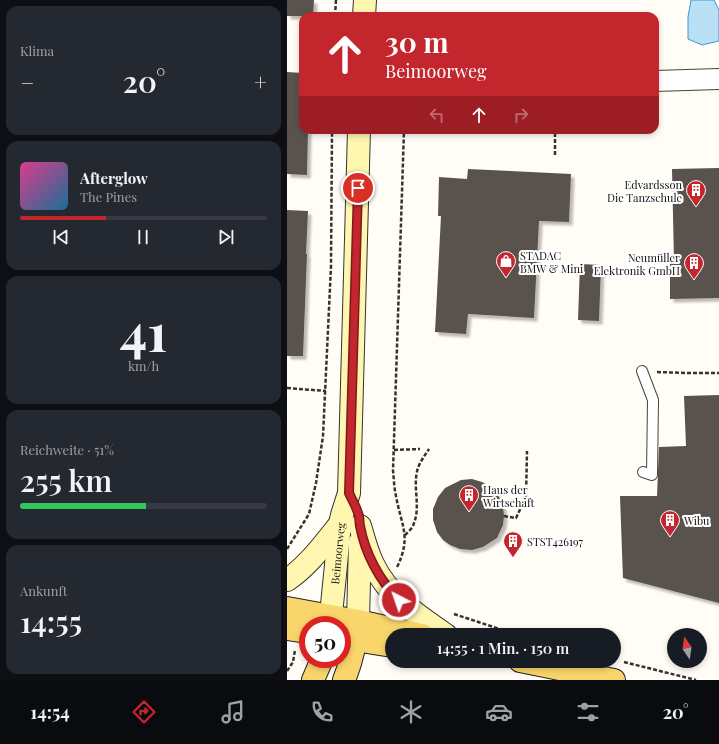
<!DOCTYPE html>
<html lang="de">
<head>
<meta charset="utf-8">
<style>
  body { margin:0; font-family:"Playfair Display",serif; background:#242831; color:#f1f3f6; height:100vh; display:flex; flex-direction:column; font-size:15px; white-space:nowrap }
  * { box-sizing:border-box; margin:0 }
  p { font-size:13px; color:#9ea1a6 }
  .icon { flex:none; width:22px; height:22px; fill:none; stroke:currentColor; stroke-width:2; stroke-linecap:round; stroke-linejoin:round }
  .map { position:relative; flex:1; overflow:hidden }
  .sheet { display:flex; flex-direction:column; gap:6px; padding:6px; background:#0d0f14; width:287px }
  .sheet>* { flex:none }
  .hud { position:absolute; left:12px; top:12px; width:360px; height:122px; border-radius:12px; box-shadow:0 2px 6px #0003; background:#c4262e; color:#fff; overflow:hidden }
  .needle { width:26px; rotate:347deg }
  .buttons { position:absolute; left:380px; top:628px; display:grid; gap:8px }
  .buttons a { display:grid; place-items:center; width:40px; height:40px; border-radius:50%; background:#171b24; box-shadow:0 2px 6px #0003; font-size:20px }
  .speed { position:absolute; left:12px; top:616px; display:flex; gap:8px; font-size:20px; font-weight:700; text-align:center }
  .speed>* { display:grid; place-content:center; width:52px; height:52px; border-radius:50%; background:#171b24; box-shadow:0 2px 6px #0003; line-height:1 }
  .speed .limit { border:6px solid #d22; background:#fff; color:#111 }
  .pin { position:absolute; display:grid; place-items:center; width:34px; height:34px; color:#fff; margin:-17px; border:2px solid #fff; border-radius:50%; box-shadow:0 1px 4px #0007 }
  .me { position:absolute; width:44px; margin:-22px; rotate:319deg; stroke-linejoin:round; filter:drop-shadow(0 0 3px #0008) }
  .turn { display:flex; align-items:center; gap:14px; height:84px; padding:0 20px; font-size:18px }
  .turn .icon { width:52px; height:52px; stroke-width:2.5 }
  .turn b { display:block; font-size:28px; line-height:34px }
  .lanes { display:flex; align-items:center; height:38px; padding:0 20px; background:#0003; justify-content:center; gap:20px; direction:ltr }
  .lanes .off { opacity:.35 }
  .big { font-size:30px; font-weight:600; line-height:1.1 }
  .sheet .card { flex:1; display:flex; flex-direction:column; justify-content:center; gap:6px; min-width:0; padding:0 14px; border-radius:12px; background:#242831 }
  .sheet .dial { align-items:center; gap:0 }
  .dial b { font-size:52px; line-height:1 }
  .song { display:flex; align-items:center; gap:12px }
  .cover { width:48px; height:48px; border-radius:6px; background:linear-gradient(135deg,hsl(330 70% 55%),hsl(200 70% 35%)) }
  .played { height:4px; border-radius:2px; background:linear-gradient(90deg,#c4262e 35%,#363941 35%) }
  .keys { display:flex; justify-content:space-around; direction:ltr }
  .heat { display:flex; justify-content:space-between; align-items:center; font-size:22px; direction:ltr }
  .charge { height:6px; border-radius:3px; background:linear-gradient(90deg,#34c759 51%,#363941 0) }
  .trip { position:absolute; left:98px; top:628px; width:236px; height:40px; border-radius:20px; background:#171b24; box-shadow:0 2px 6px #0003; font-weight:600; line-height:40px; text-align:center }
  .dock { display:flex; height:64px; justify-content:space-around; align-items:center; background:#090b0e; color:#9ea1a6 }
  .dock .icon { width:28px; height:28px }
  .dock .selected { color:#c4262e }
  .dock b { font-size:18px; color:#f1f3f6 }
  main { display:flex; flex:1; min-height:0 }
  .map>svg:first-child { display:block }
  .water { fill:#b9e0f7; stroke:#3f96cf }
  .building { fill:#5a524d; filter:url(#shadow) }
  .lines { fill:none; stroke-linecap:round; stroke-linejoin:round }
  .service-casing { stroke:#444; stroke-width:12 }
  .minor-casing { stroke:#444; stroke-width:22 }
  .secondary-casing { stroke:#333; stroke-width:24 }
  .primary-casing { stroke:#222; stroke-width:24 }
  .path { stroke:#333; stroke-width:2.5; stroke-dasharray:4 2; stroke-linecap:butt }
  .service { stroke:#fff; stroke-width:10 }
  .minor { stroke:#fff; stroke-width:20 }
  .secondary { stroke:#fff6b0; stroke-width:22 }
  .primary { stroke:#f9d66b; stroke-width:22 }
  .route-casing { stroke:#7f191e; stroke-width:10 }
  .route { stroke:#c4262e; stroke-width:7 }
  .labels { text-anchor:middle; dominant-baseline:central; stroke-width:4; stroke-linejoin:round; paint-order:stroke }
  .poi-label { font-size:11px; fill:#111; stroke:#fff; text-anchor:start }
  .street-label { font-size:11px; fill:#111; stroke:#fff }
</style>
</head>
<body>
<main>
<section class="sheet">
<div class="card"><p>Klima</p>
<div class="heat"><a>−</a><b class="big">20°</b><a>+</a></div>
</div>
<div class="card">
<div class="song"><i class="cover"></i><div><b>Afterglow</b><p>The Pines</p></div></div>
<div class="played"></div>
<div class="keys"><svg class="icon" aria-label="previous" viewBox="0 0 24 24"><path d="M18 5L8 12l10 7zM5 5v14"/></svg><svg class="icon" aria-label="pause" viewBox="0 0 24 24"><path d="M8 5v14M16 5v14"/></svg><svg class="icon" aria-label="next" viewBox="0 0 24 24"><path d="M6 5l10 7-10 7zM19 5v14"/></svg></div>
</div>
<div class="card dial"><b>41</b><p>km/h</p></div>
<div class="card"><p>Reichweite · 51%</p><b class="big">255 km</b><div class="charge"></div></div>
<div class="card"><p>Ankunft</p><b class="big">14:55</b></div>
</section>
<div class="map">
<svg width="432" height="680" viewBox="0 0 432 680">
  <defs>
    <filter id="shadow"><feDropShadow dx="3.5" dy="3.5" stdDeviation="1" flood-color="#0004"/></filter>
  </defs>
  <rect width="100%" height="100%" fill="#fffdf5"/>
  <!-- water -->
  <path class="water" d="M 404,0 L 427,0 L 432,10 L 432,41 L 415,45 L 401,39 L 401,17 Z"/>
  <!-- building -->
  <g class="building">
    <path d="M 0,0 L 27,0 L 26,16 L 0,16 Z"/>
    <path d="M 0,72 L 16,73 L 16,130 L 21,130 L 20,175 L 0,174 Z"/>
    <path d="M 432,168 L 432,298 L 383,299 L 383,262 L 387,262 L 385,169 Z"/>
    <path d="M 181,169 L 284,174 L 282,222 L 252,221 L 247,318 L 181,314 L 179,334 L 148,332 L 154,216 L 151,216 L 152,177 L 180,179 Z"/>
    <path d="M 0,210 L 21,211 L 19,254 L 20,254 L 16,356 L 0,356 Z"/>
    <path d="M 293,264 L 314,265 L 312,321 L 291,320 Z"/>
    <path d="M 432,395 L 432,603 L 336,578 L 333,496 L 370,496 L 372,447 L 399,446 L 397,396 Z"/>
    <path d="M 185,479 L 195,482 L 205,488 L 212,497 L 216,507 L 217,516 L 216,525 L 210,538 L 196,547 L 185,550 L 173,549 L 163,545 L 156,540 L 150,532 L 146,520 L 146,509 L 151,497 L 158,488 L 174,480 Z"/>
  </g>
  <g class="lines">
    <!-- service casing -->
    <g class="service-casing">
      <path id="service" d="M 355,371 L 366,400 L 365,475 L 356,472"/>
    </g>
    <!-- minor casing -->
    <g class="minor-casing">
      <path id="minor" d="M 368,81 L 432,79"/>
    </g>
    <!-- secondary casing -->
    <g class="secondary-casing">
      <g id="secondary">
        <path d="M 77,16 L 78,0"/>
        <path d="M 73,526 C 77,539 80,552 86,564 C 101,596 131,616 159,635"/>
        <path d="M 0,580 C 21,566 37,544 53,524"/>
        <path id="s1" d="M 44,615 L 53,524 L 55,515 L 62,493 L 72,130"/>
        <path d="M 71,621 L 73,542"/>
      </g>
    </g>
    <!-- primary casing -->
    <g class="primary-casing">
      <g id="primary">
        <path d="M 0,608 L 71,621 L 135,635"/>
        <path d="M 0,629 L 21,632"/>
        <path d="M 55,638 L 105,646"/>
        <path d="M 233,661 L 327,680"/>
        <path d="M 26,680 L 35,659"/>
        <path d="M 57,680 C 65,661 69,642 71,621"/>
      </g>
    </g>
    <!-- path -->
    <g class="path">
      <path d="M 48,16 L 49,0"/>
      <path d="M 268,155 L 268,130"/>
      <path d="M 370,372 L 400,373 L 432,373"/>
      <path d="M 0,388 L 39,391"/>
      <path d="M 107,450 L 133,449"/>
      <path d="M 217,516 L 229,518 L 239,497 L 240,451"/>
      <path d="M 118,535 C 121,532 126,528 127,523 C 134,505 125,486 131,468 C 133,462 138,455 142,449"/>
      <path d="M 0,549 L 22,514 L 29,483 L 36,436 L 44,266 L 45,130"/>
      <path d="M 110,567 C 125,537 114,525 109,496 C 107,488 107,479 106,471 L 117,130"/>
      <path d="M 167,614 L 231,635"/>
      <path d="M 337,662 L 409,680"/>
      <path d="M 0,671 L 6,662 L 8,650"/>
    </g>
    <!-- service -->
    <use href="#service" class="service"/>
    <!-- minor -->
    <use href="#minor" class="minor"/>
    <!-- secondary -->
    <use href="#secondary" class="secondary"/>
    <!-- primary -->
    <use href="#primary" class="primary"/>
  </g>
  <g class="lines">
    <!-- route casing -->
    <g class="route-casing">
      <path id="route" d="M 71,188 L 62,493 C 65,500 69,506 71,513 C 73,517 72,522 73,526 C 78,553 92,580 112,600"/>
    </g>
    <!-- route -->
    <use href="#route" class="route"/>
  </g>
  <!-- icons -->
  <defs>
    <g id="building-pin" transform="scale(1)"><path d="M0 17L-7.5 6A9.5 9.5 0 1 1 7.5 6Z" fill="#c4262e" stroke="#fff"/><path d="M-4-6H4V6H1V3H-1V6H-4ZM-2.5-4.3h1.7v1.8h-1.7ZM.8-4.3h1.7v1.8H.8ZM-2.5-1h1.7V.8h-1.7ZM.8-1h1.7V.8H.8Z" fill="#fff"/></g>
    <g id="shop-pin" transform="scale(1)"><path d="M0 17L-7.5 6A9.5 9.5 0 1 1 7.5 6Z" fill="#c4262e" stroke="#fff"/><path d="M-5-2.5h2.3a2.7 3.5 0 0 1 5.4 0H5L5.5 6h-11ZM-1.5-2.5h3a1.5 2.3 0 0 0-3 0Z" fill="#fff"/></g>
  </defs>
  <g fill-rule="evenodd">
    <use href="#building-pin" x="409" y="190"/>
    <use href="#shop-pin" x="219" y="261"/>
    <use href="#building-pin" x="407" y="263"/>
    <use href="#building-pin" x="182" y="495"/>
    <use href="#building-pin" x="383" y="520"/>
    <use href="#building-pin" x="226" y="541"/>
  </g>
  <g class="labels">
    <!-- poi labels -->
    <g class="poi-label">
      <text x="395" y="184" text-anchor="end">Edvardsson<tspan x="395" dy="13">Die Tanzschule</tspan></text>
      <text x="233" y="255">STADAC<tspan x="233" dy="13">BMW &amp; Mini</tspan></text>
      <text x="393" y="257" text-anchor="end">Neumüller<tspan x="393" dy="13">Elektronik GmbH</tspan></text>
      <text x="196" y="489">Haus der<tspan x="196" dy="13">Wirtschaft</tspan></text>
      <text x="397" y="520">Wibu</text>
      <text x="240" y="541">STST426197</text>
    </g>
    <!-- street labels -->
    <g class="street-label">
      <text stroke="none"><textPath href="#s1" startOffset="62">Beimoorweg</textPath></text>
    </g>
  </g>
</svg>
<div class="buttons">
<a><svg class="needle" viewBox="-14 -14 28 28"><path d="M0-13l5 13h-10z" fill="#e53935"/><path d="M0 13l5-13h-10z" fill="#9ea1a6"/></svg></a>
</div>
<div class="speed"><div class="limit">50</div></div>
<div class="pin" style="left:71px;top:188px;background:#d93025"><svg class="icon" aria-label="arrive" viewBox="0 0 24 24"><path d="M6 21V4h12l-3 4 3 4H6"/></svg></div>
<svg class="me" style="left:112px;top:600px" viewBox="-20 -20 40 40"><circle r="17" fill="#c4262e" stroke="#fff" stroke-width="3"/><path d="M0-11L8 9 0 5-8 9z" fill="#fff"/></svg>
<div class="trip">14:55 · 1 Min. · 150 m</div>
<div class="hud">
<div class="turn"><svg class="icon" aria-label="ahead" viewBox="0 0 24 24"><path d="M12 20V5M6 11l6-6 6 6"/></svg><div><b>30 m</b>Beimoorweg</div></div>
<div class="lanes"><svg class="icon off" aria-label="left" viewBox="0 0 24 24"><path d="M17 20v-9H6M10 6l-5 5 5 5"/></svg><svg class="icon" aria-label="ahead" viewBox="0 0 24 24"><path d="M12 20V5M6 11l6-6 6 6"/></svg><svg class="icon off" aria-label="right" viewBox="0 0 24 24"><path d="M7 20v-9h11M14 6l5 5-5 5"/></svg></div>
</div>
</div>
</main>
<nav class="dock">
<b>14:54</b>
<svg class="icon selected" aria-label="directions" viewBox="0 0 24 24"><path d="M12 3l9 9-9 9-9-9zM9 14v-3h6M13 9l2 2-2 2"/></svg>
<svg class="icon" aria-label="music" viewBox="0 0 24 24"><path d="M9 18V5l10-2v13"/><circle cx="6" cy="18" r="3"/><circle cx="16" cy="16" r="3"/></svg>
<svg class="icon" aria-label="phone" viewBox="0 0 24 24"><path d="M5 4h4l2 5-3 2q2 4 5 5l2-3 5 2v4C11 20 4 13 5 4z"/></svg>
<svg class="icon" aria-label="climate" viewBox="0 0 24 24"><path d="M12 3v18M4 7l16 10M4 17L20 7"/></svg>
<svg class="icon" aria-label="car" viewBox="0 0 24 24"><path d="M5 17H2v-5l4-1 3-4h7l3 4 3 1v5h-3M9 17h6M6 11h13"/><circle cx="7" cy="17" r="2"/><circle cx="17" cy="17" r="2"/></svg>
<svg class="icon" aria-label="filters" viewBox="0 0 24 24"><path d="M4 7h16M4 17h16"/><circle cx="9" cy="7" r="2"/><circle cx="15" cy="17" r="2"/></svg>
<b>20°</b>
</nav>
</body>
</html>
